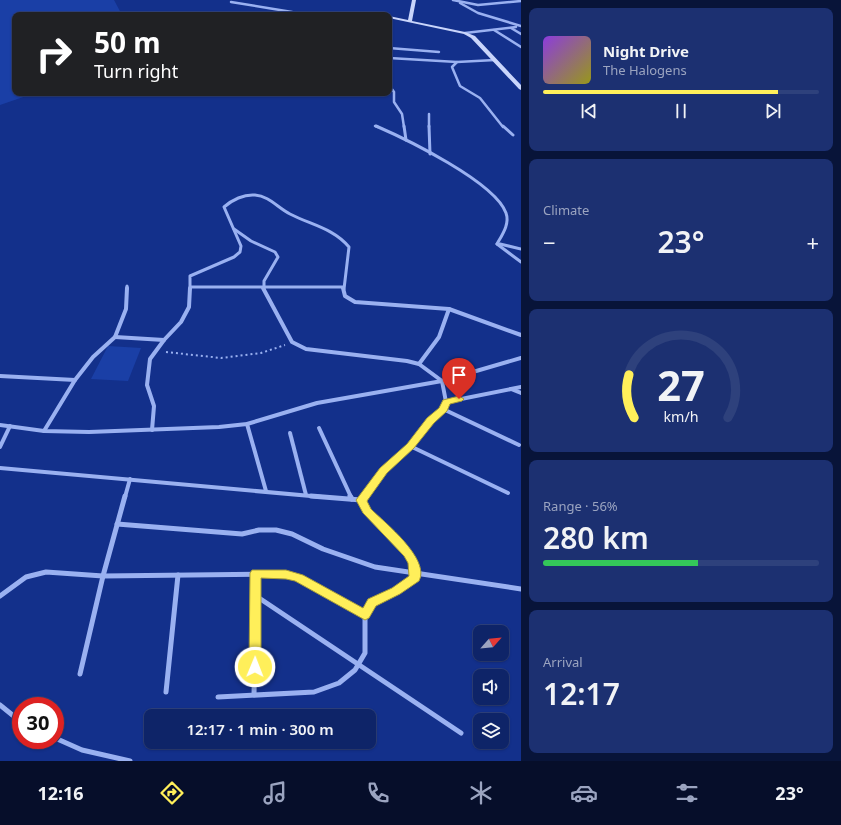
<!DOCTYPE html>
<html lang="en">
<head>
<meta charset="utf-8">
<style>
  body { margin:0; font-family:"Noto Sans",sans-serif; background:#1c3071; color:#f1f3f6; height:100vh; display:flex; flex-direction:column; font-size:15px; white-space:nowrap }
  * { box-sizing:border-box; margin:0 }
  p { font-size:13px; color:#9ba4c0 }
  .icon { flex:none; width:22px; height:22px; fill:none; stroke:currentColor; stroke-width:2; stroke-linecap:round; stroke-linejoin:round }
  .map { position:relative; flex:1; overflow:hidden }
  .side { display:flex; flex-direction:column; gap:8px; padding:8px; background:#081439; width:320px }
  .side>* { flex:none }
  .hud { position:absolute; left:12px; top:12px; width:380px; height:84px; border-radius:8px; box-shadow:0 1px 3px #0004,0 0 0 1px #2e417c; background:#202124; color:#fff; overflow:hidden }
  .needle { width:26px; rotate:63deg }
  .fabs { position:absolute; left:473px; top:625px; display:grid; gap:8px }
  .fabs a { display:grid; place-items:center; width:36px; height:36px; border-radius:8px; background:#0e2468; box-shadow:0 1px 3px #0004,0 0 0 1px #2e417c; font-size:20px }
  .speed { position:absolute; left:12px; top:697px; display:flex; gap:8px; font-size:20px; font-weight:700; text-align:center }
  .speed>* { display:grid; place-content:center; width:52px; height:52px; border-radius:50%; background:#0e2468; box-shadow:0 1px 3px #0004,0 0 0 1px #2e417c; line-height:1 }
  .speed .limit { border:6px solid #d22; background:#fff; color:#111 }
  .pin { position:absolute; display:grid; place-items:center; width:34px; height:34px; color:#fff; margin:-41px -17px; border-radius:50% 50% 50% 0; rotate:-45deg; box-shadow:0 0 4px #0007 }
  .pin .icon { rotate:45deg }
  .me { position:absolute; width:44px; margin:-22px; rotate:1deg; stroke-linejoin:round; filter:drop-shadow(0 0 3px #0008) }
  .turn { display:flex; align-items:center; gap:14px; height:84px; padding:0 16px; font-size:18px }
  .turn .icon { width:52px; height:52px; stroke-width:2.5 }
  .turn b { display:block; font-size:28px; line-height:34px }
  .big { font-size:30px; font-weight:600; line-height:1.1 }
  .side .widget { flex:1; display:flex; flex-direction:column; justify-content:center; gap:6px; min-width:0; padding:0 14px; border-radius:8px; background:#1c3071 }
  .side .dial { align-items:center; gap:0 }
  .dial svg { height:104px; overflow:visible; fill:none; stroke:#2e417c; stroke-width:7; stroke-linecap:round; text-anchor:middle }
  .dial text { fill:#f1f3f6; stroke:none }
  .song { display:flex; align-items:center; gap:12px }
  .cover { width:48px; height:48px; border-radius:6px; background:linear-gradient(135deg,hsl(270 70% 55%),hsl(60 70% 35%)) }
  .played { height:4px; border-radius:2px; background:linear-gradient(90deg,#ffef5a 85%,#2e417c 85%) }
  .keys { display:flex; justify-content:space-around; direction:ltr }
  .heat { display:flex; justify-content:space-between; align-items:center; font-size:22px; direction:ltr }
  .charge { height:6px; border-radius:3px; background:linear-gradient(90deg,#34c759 56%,#2e417c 0) }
  .trip { position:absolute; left:144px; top:709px; width:232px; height:40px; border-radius:8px; background:#0e2468; box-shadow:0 1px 3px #0004,0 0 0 1px #2e417c; font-weight:600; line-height:40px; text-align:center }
  .menu { display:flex; height:64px; justify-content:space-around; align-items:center; background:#060e2a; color:#9ba4c0 }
  .menu .icon { width:28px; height:28px }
  .menu .current { color:#ffef5a }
  .menu b { font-size:18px; color:#f1f3f6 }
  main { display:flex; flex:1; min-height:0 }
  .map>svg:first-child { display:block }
  .green { fill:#1a3fa6 }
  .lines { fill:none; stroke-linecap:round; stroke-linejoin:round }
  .path { stroke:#9ab1f1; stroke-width:2; stroke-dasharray:2 3; stroke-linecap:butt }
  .street-far3 { stroke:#9ab1f1; stroke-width:2.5 }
  .street-far2 { stroke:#9ab1f1; stroke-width:3 }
  .street-far1 { stroke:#9ab1f1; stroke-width:4 }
  .street { stroke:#9ab1f1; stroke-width:5 }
  .secondary { fill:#c9d5fb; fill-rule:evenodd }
  .route { fill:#ffef5a; stroke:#a69b3a }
</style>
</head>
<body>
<main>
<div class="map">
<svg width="521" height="761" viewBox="0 0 521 761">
  <rect width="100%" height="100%" fill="#13308b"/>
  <!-- green -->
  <g class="green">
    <path d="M 0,0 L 114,0 L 122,15 L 15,15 L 15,93 L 35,93 L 0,105 Z"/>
    <path d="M 108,346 L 141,348 L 128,381 L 91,379 Z"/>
  </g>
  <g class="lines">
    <!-- path -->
    <path class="path" d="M 166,352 L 221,358 L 261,353 L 285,345"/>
    <!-- street-far3 -->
    <g class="street-far3">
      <path d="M 453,0 L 478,5 L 521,1"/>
      <path d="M 231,2 L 292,12"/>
      <path d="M 460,3 L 478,13 L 521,26"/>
      <path d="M 511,28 L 521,34"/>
      <path d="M 494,30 L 521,47"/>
      <path d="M 465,33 L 516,27"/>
      <path d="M 389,48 L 439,52"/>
      <path d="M 389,58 L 457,62 L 495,60"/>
      <path d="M 457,62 L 452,67 L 460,86 L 480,98 L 503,127"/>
      <path d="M 389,85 L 394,92 L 394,102 L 402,114 L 404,127"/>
      <path d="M 429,114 L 429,127"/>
      <path d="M 375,126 L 378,127"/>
    </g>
    <!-- street-far2 -->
    <g class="street-far2">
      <path d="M 376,126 C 406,139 495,182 506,213 C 510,224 502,235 497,244"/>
      <path d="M 404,126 L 406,140"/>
      <path d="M 429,126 L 430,154"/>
      <path d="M 503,126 L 513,135"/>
      <path d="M 234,229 L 251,241 L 275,252 L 278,257 L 264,281 L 264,289"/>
      <path d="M 497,244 L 521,262"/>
      <path d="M 500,244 L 521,249"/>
      <path d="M 191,287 L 343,287"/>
      <path d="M 127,289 L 127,286"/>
      <path d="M 190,289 L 190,276 L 234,257 L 240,252 L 241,246 L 224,207 C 232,200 244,194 255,195 C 269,196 278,208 290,214 C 311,225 333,228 349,247 L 344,289"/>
    </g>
    <!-- street-far1 -->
    <g class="street-far1">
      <path d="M 263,288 L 292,342 L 306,349 L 407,361 L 419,364 L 442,381 L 446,402 L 443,409 L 430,421 L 410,446 L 384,471 L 364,497"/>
      <path d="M 343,288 L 345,296 L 355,302 L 449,309 L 521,335"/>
      <path d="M 115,337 L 164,340"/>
      <path d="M 419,364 L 439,337 L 449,309"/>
      <path d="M 0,376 L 75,380"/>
      <path d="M 511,389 L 521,393"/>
      <path d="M 446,402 L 521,387"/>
      <path d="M 443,409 L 519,445"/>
      <path d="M 247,424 L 266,491"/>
      <path d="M 0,425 L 44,431 L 89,432 L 219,427 L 247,424 L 317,403 L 442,381 L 521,358"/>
      <path d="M 319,428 L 351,497"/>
      <path d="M 152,430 L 154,406 L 147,385 L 150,359 L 164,340 L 181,322 L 189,307 L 190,288"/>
      <path d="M 44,431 L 75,380 L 93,357 L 115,337 L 126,309 L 127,288"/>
      <path d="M 290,433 L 306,495"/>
      <path d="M 410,446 L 508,493"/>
      <path d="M 0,447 L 10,426"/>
      <path d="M 0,468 L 322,497"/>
      <path d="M 125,497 L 130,479"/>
    </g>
    <!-- street -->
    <g class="street">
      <path d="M 311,496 L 361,500"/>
      <path d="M 350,496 L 352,499"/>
      <path d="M 117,524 L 242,534 L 259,530 L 276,530 L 292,534 L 323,549 L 375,567 L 521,589"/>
      <path d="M 0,596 L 26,577 L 46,572 L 103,576 L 286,574 L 299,578 L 365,615"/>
      <path d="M 256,596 L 461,733"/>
      <path d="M 80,674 L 103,576 L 125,496"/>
      <path d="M 166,692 L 178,575"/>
      <path d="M 254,695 L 256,573"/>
      <path d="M 218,697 L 314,692 L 339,683 L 355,670 L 365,653 L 365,615 L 372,602 L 396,591 L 415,578 C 415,547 384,530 366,509 L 361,500 L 365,496"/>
      <path d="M 0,705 L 21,722"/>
      <path d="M 55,738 L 82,750 L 130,761"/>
    </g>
    <!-- secondary -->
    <g class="secondary">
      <path d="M 412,0 L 416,0 L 412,21 L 465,32 L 475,36 L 521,85 L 521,90 L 519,89 L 471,38 L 464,34 L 389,18 L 389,16 L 408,20 Z"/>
      <path d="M 290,11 L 333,11 L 377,14 L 379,15 L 292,13 L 290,12 Z"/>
    </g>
  </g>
  <!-- route -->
  <path class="route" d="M 459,396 L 464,399 L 462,401 L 450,404 L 447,411 L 434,423 L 414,448 L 387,473 L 367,501 L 371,509 C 384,522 431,559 419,581 L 400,594 L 376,606 L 369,618 L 365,620 L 295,581 L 286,579 L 261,578 L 261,667 L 259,670 L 255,672 L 250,670 L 249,667 L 250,573 L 252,570 L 286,570 L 303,575 L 363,608 L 368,599 L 392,588 L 409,576 L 408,563 L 404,556 L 363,513 L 356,500 L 380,468 L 407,444 L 427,418 L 439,408 L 443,400 Z"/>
</svg>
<div class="fabs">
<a><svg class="needle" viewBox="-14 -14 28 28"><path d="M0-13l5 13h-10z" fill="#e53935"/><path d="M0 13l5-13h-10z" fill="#9ba4c0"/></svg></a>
<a><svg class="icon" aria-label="sound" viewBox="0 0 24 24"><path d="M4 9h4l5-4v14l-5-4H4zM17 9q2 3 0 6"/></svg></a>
<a><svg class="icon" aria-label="layers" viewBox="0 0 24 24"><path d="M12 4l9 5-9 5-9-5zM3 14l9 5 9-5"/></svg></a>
</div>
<div class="speed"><div class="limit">30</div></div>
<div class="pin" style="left:459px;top:399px;background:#d93025"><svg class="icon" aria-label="arrive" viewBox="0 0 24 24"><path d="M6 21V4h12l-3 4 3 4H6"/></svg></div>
<svg class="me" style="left:255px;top:667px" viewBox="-20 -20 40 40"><circle r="17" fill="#ffef5a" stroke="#fff" stroke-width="3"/><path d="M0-11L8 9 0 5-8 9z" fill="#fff"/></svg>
<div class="trip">12:17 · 1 min · 300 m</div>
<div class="hud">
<div class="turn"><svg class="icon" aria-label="right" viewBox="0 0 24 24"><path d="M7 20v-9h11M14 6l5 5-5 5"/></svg><div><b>50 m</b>Turn right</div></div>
</div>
</div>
<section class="side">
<div class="widget">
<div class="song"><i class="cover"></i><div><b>Night Drive</b><p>The Halogens</p></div></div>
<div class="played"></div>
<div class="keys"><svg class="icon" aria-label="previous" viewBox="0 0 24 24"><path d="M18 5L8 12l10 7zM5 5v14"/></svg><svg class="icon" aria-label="pause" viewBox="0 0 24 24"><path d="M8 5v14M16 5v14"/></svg><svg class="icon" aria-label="next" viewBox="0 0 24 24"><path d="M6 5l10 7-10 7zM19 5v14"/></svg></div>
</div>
<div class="widget"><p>Climate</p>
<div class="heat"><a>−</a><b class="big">23°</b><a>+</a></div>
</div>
<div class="widget dial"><svg viewBox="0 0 100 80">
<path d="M14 69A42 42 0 1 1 86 69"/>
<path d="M14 69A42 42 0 0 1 10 36" stroke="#ffef5a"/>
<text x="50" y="56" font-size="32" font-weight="700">27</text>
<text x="50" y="72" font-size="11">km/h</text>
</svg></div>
<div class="widget"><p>Range · 56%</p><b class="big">280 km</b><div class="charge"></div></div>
<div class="widget"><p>Arrival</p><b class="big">12:17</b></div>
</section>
</main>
<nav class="menu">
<b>12:16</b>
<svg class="icon current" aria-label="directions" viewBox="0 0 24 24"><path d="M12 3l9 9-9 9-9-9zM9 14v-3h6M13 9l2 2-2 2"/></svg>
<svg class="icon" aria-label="music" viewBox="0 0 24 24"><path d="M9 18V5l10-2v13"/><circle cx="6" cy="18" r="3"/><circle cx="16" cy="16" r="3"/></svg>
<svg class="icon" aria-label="phone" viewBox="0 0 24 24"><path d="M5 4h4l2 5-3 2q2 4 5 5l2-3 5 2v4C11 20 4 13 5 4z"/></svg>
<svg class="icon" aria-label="climate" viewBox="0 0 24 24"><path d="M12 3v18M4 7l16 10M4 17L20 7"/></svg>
<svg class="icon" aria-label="car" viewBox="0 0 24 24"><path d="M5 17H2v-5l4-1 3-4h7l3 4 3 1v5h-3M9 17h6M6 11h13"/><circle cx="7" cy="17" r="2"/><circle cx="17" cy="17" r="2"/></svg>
<svg class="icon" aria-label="filters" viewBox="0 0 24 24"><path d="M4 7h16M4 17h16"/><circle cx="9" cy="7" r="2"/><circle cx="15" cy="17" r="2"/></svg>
<b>23°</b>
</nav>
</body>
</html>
